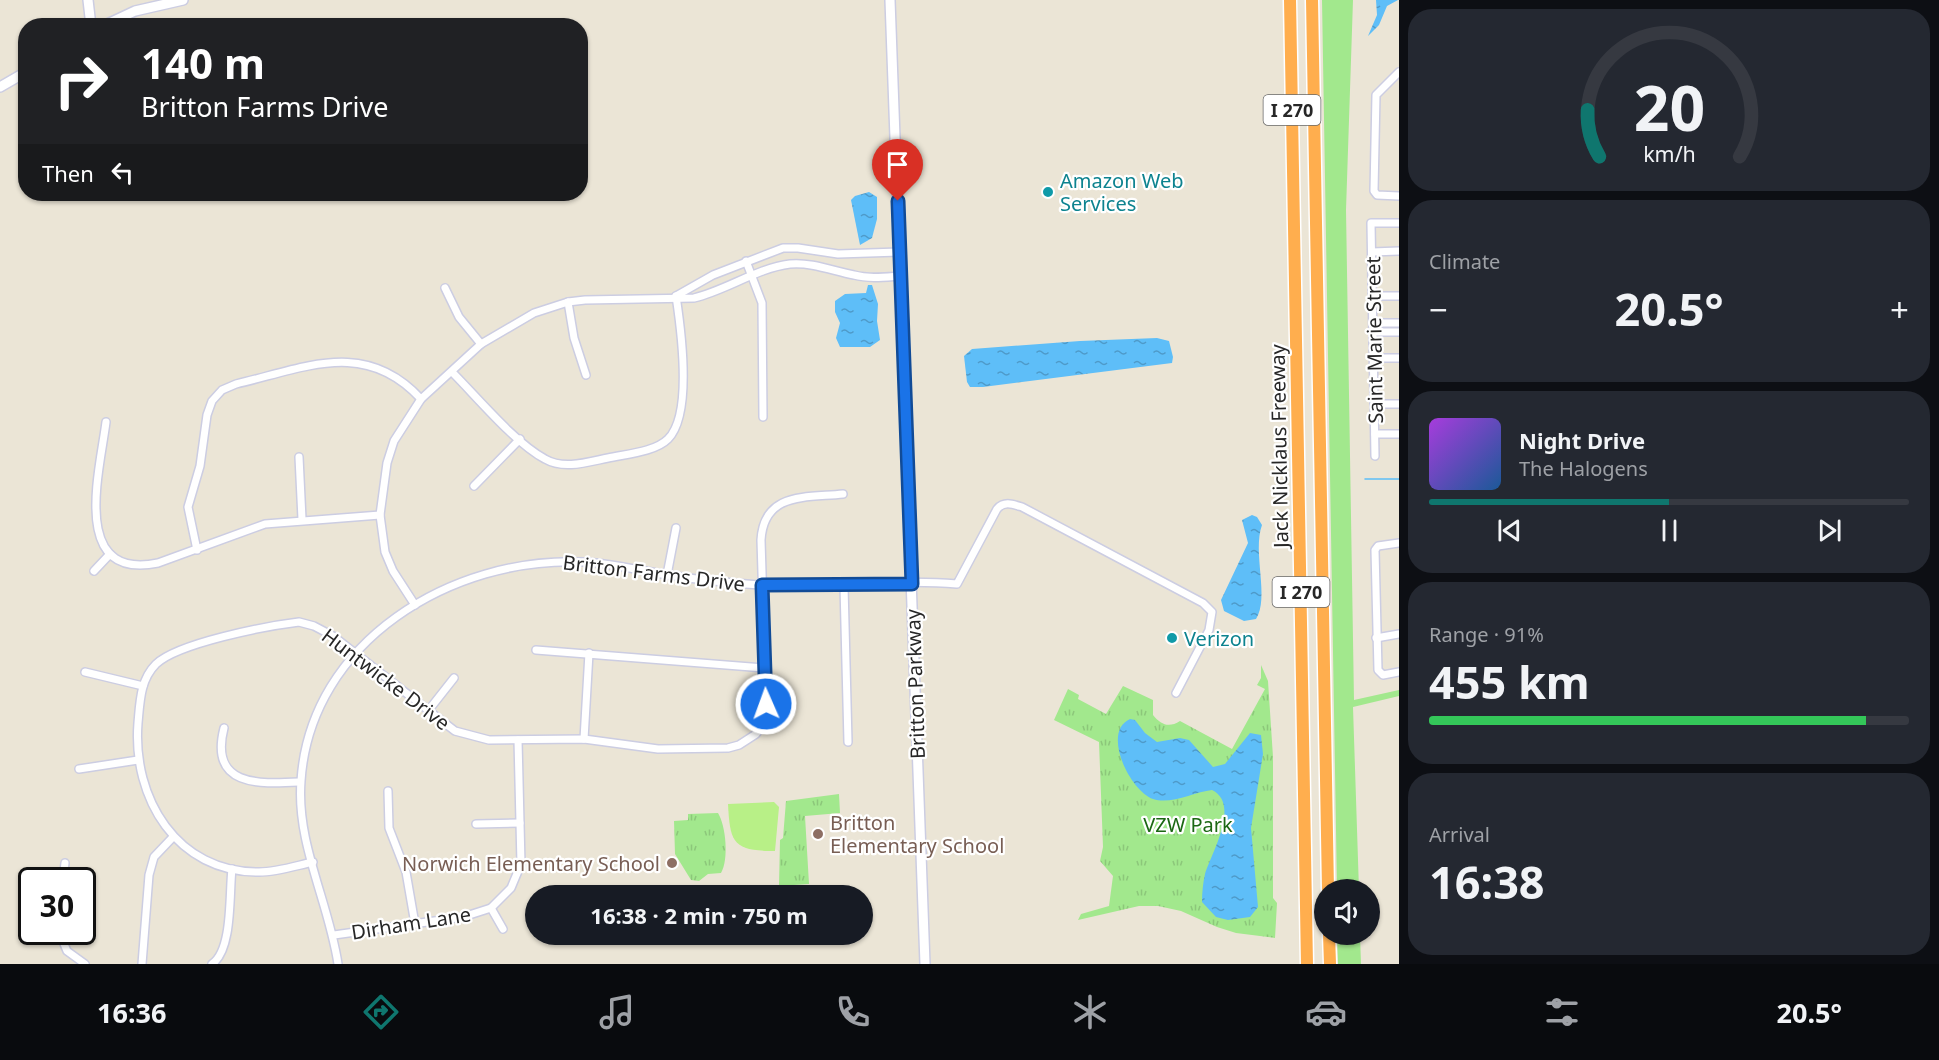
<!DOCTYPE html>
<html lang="en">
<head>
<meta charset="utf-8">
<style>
  body { margin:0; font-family:"Noto Sans",sans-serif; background:#242831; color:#f1f3f6; height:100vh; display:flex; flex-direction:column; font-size:22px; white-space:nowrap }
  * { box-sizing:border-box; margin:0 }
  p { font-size:20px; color:#9ea1a6 }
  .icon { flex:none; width:33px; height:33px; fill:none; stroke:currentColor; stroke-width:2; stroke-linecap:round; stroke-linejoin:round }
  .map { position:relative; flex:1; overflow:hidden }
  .drawer { display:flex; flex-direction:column; gap:9px; padding:9px; background:#0d0f14; width:540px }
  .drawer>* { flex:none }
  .banner { position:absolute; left:18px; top:18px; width:570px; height:183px; border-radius:24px; box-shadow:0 2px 4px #0004; background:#202124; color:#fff; overflow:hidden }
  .tools { position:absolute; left:1314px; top:879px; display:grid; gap:12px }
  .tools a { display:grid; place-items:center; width:66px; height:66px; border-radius:50%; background:#171b24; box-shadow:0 2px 4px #0004; font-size:30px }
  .speed { position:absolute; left:18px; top:867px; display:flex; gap:12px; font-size:30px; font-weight:700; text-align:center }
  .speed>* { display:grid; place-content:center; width:78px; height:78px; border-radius:50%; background:#171b24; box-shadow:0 2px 4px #0004; line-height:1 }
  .speed .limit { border:3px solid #111; border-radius:9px; background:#fff; color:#111 }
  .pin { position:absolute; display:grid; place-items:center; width:51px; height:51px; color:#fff; margin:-62px -26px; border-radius:50% 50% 50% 0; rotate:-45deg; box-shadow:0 0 6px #0007 }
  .pin .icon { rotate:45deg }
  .me { position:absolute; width:66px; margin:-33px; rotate:358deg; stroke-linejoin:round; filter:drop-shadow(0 0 4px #0008) }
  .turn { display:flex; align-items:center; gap:21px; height:126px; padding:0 24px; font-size:27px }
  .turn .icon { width:78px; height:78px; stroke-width:2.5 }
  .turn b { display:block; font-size:42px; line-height:51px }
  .then { display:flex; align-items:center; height:57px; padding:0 24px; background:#0003; gap:12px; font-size:22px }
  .big { font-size:45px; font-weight:700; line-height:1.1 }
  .drawer .card { flex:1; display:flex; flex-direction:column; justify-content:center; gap:9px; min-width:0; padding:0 21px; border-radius:24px; background:#242831 }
  .drawer .dial { align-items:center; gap:0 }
  .dial svg { height:156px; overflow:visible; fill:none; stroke:#363941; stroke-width:7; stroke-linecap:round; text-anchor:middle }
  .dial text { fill:#f1f3f6; stroke:none }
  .song { display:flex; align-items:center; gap:18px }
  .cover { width:72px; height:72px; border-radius:9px; background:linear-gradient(135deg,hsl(280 70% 55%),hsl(210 70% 35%)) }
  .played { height:6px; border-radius:3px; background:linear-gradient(90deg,#0f766e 50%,#363941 50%) }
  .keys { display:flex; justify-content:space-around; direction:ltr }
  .heat { display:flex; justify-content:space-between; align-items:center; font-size:33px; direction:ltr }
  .charge { height:9px; border-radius:4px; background:linear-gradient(90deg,#34c759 91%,#363941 0) }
  .trip { position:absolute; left:525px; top:885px; width:348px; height:60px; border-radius:30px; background:#171b24; box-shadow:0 2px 4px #0004; font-weight:700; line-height:60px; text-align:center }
  .dock { display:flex; height:96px; justify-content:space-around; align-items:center; background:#090b0e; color:#9ea1a6 }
  .dock .icon { width:42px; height:42px }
  .dock .current { color:#0f766e }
  .dock b { font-size:27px; color:#f1f3f6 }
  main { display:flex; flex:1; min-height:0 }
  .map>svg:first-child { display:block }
  .grass { fill:#a2e88d }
  .park { fill:url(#park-tufts) }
  .pitch { fill:#b8f087 }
  .water { fill:url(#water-ripples) }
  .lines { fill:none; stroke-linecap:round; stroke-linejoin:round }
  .stream { stroke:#5ebef8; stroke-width:1.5 }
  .street-casing { stroke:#cccde2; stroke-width:10 }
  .secondary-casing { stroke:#cccde2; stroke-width:12 }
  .highway-casing { stroke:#fff; stroke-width:15 }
  .street { stroke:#fff; stroke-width:7 }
  .secondary { stroke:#fff; stroke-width:9 }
  .highway { stroke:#ffae4e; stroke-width:12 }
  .route-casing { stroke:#114b97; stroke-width:15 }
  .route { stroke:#1a73e8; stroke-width:10 }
  .culture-dot { fill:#0f9aa8; stroke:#fff; stroke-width:2 }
  .education-dot { fill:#8d6e63; stroke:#fff; stroke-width:2 }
  .labels { text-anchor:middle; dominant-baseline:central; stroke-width:4.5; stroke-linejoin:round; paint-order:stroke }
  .shield { fill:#fff; stroke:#686868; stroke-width:1.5 }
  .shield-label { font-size:18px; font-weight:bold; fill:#272727 }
  .culture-label { font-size:20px; fill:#0d838f; stroke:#fff; text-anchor:start }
  .street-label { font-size:20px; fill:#272727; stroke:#fff }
  .education-label { font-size:20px; fill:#785e54; stroke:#fff; text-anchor:start }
  .park-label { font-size:20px; fill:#1b6813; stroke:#fff }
</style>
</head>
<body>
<main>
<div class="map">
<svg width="1399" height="964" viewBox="0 0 1399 964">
  <defs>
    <pattern id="park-tufts" width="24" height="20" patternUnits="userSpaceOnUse" patternTransform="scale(1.5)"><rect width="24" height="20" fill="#a2e88d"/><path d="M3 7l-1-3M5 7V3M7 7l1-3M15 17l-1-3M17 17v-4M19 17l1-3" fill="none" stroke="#8cc77a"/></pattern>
    <pattern id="water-ripples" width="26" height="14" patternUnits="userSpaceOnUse" patternTransform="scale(1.5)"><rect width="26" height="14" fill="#5ebef8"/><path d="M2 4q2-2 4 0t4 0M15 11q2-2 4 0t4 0" fill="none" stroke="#4e9ac9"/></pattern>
  </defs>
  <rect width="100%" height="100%" fill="#ebe5d6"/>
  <!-- grass -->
  <g class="grass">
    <path d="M 1322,0 L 1353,0 L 1346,210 L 1354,700 L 1399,690 L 1399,696 L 1353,707 L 1359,890 L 1337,889 Z"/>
    <path d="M 1337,935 L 1360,935 L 1361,964 L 1338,964 Z"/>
  </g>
  <!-- park -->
  <g class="park">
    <path d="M 1261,665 L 1268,681 L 1273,757 L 1273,898 L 1277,903 L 1275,938 L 1236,933 L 1217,927 L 1181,911 L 1158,906 L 1139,906 L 1078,920 L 1081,914 L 1109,906 L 1113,876 L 1100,861 L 1103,847 L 1099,742 L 1054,720 L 1068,689 L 1079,695 L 1078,699 L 1106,714 L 1123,686 L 1153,700 L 1153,715 C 1161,725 1169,728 1180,721 L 1232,749 L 1265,689 L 1257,685 L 1261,678 Z"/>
    <path d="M 839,794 L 840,813 L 805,816 L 809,884 L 779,886 L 780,840 L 783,838 L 786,801 Z"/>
    <path d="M 718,813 C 726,826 729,860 721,873 L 708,874 L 699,881 L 691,880 L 675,854 L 674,821 L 688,820 L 688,814 Z"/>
  </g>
  <!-- pitch -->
  <path class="pitch" d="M 774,802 L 779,807 L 775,851 C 733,851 730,843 728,804 Z"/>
  <!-- water -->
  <g class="water">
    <path d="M 1376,0 L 1398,0 L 1387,6 L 1379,25 L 1368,36 L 1377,15 Z"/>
    <path d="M 869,192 L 877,197 L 877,219 L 872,238 L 860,245 L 851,200 L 855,196 Z"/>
    <path d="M 868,285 L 872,285 L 878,304 L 877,321 L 880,340 L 870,347 L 840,347 L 836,338 L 840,323 L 835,312 L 835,301 L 845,294 L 866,293 Z"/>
    <path d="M 1157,338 L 1169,341 L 1173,357 L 1172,363 L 983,387 L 970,387 L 967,382 L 964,356 L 972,349 L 1080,341 Z"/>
    <path d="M 1252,515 L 1257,517 L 1262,525 C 1252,552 1270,598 1256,619 L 1244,621 L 1224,611 L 1221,600 L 1248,543 L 1242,520 Z"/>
    <path d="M 1130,719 L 1135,720 L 1145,733 L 1157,742 L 1180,738 L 1189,740 L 1213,767 L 1225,764 L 1250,733 L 1261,735 L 1263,754 L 1251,828 L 1258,907 L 1250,917 L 1228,920 L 1216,917 L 1202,902 C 1202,892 1203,883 1205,874 C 1211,854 1241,804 1212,790 C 1194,792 1171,805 1153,799 C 1130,791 1101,732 1130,719 Z"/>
  </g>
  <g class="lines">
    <!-- stream -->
    <path class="stream" d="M 1365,479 L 1399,479"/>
    <!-- street casing -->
    <g class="street-casing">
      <g id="street">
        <path d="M 1399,72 L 1376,95 L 1374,191 L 1377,195 L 1399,196"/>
        <path d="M 1372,252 L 1399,251"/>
        <path d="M 746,261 L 762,303 L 763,417"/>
        <path d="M 445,288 L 459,317 L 481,344"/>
        <path d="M 676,296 L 713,275 L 783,248 L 798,248 L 838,254 L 899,252"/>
        <path d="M 1373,296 L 1399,296"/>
        <path d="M 568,302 L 574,338 L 586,375"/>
        <path d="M 1373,323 L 1399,323"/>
        <path d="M 1373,332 L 1399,332"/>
        <path d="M 1373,358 L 1399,358"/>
        <path d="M 452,372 C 477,397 515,443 545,459 C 564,470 588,462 608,458 C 626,454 655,452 668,439 C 693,414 681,329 676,296"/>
        <path d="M 1374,404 L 1399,404"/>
        <path d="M 106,422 C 100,470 69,581 158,563 L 265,524 L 380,515"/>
        <path d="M 1375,434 L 1399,434"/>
        <path d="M 1375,456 L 1371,223 L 1399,223"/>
        <path d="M 299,457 L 302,519"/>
        <path d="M 474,486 L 520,439"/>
        <path d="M 1399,543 L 1378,546 L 1375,550 L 1378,670 L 1383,675 L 1399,672"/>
        <path d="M 197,550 L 188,507 L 200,466 L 207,415 L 212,401 L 222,390 L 236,384 C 305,368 365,338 421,399"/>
        <path d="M 94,571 L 110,554"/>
        <path d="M 667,575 L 676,528"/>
        <path d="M 844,586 L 848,742"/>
        <path d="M 415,605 L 393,571 L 385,552 L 380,515 L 387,463 L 394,441 L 421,399 L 481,344 L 534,313 L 568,302 L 585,300 L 694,298 C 727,290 757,268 790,264 C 812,262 833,271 854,275 C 869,279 885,277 900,276"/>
        <path d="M 1376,638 L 1399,634"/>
        <path d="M 536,650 L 765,668"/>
        <path d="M 85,672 L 143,686"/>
        <path d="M 428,711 L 454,678"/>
        <path d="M 224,728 C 209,787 259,784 300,782"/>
        <path d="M 584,739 L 589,653"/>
        <path d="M 79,769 L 138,760"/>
        <path d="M 388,791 L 389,828 L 406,872 L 415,924"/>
        <path d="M 476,824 L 520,823"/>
        <path d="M 313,862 C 295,866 277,872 259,872 C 177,873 132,798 138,723 C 140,702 140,680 156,664 C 178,643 266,626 299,622 L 314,626 L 333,636 L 442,721 L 455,731 L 489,740 L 584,739 L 658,749 L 728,748 L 739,745 L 756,734 L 762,725 L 766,704 L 761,540 C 764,492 805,498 843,494"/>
        <path d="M 63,880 L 65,863"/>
        <path d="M 491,908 L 503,929"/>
        <path d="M 59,932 L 67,951 L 85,964"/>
        <path d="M 334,935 L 463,917 L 491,908 L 511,888 L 521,864 L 518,740"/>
        <path d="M 142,964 L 149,875 L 154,857 L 173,837"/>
        <path d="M 212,964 C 233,950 229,893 232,869"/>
        <path d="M 338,964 C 329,903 296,843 301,781 C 310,641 453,556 583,562 C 612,563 640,571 669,575 C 699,580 729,583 760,585 C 825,589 894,578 957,584 L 997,509 C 1004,501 1012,504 1022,507 L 1203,603 L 1212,612 L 1209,630 L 1176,693"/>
      </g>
    </g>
    <!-- secondary casing -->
    <g class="secondary-casing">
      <g id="secondary">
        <path d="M 88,0 L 91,26"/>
        <path d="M 890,0 L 925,964"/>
        <path d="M 103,26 L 135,11 L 183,0"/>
        <path d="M 0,87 L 26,72"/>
      </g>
    </g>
    <!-- highway casing -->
    <g class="highway-casing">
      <g id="highway">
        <path d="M 1290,0 L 1307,964"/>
        <path d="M 1312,0 L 1328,890"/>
        <path d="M 1329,934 L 1330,964"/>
      </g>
    </g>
    <!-- street -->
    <use href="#street" class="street"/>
    <!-- secondary -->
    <use href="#secondary" class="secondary"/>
    <!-- highway -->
    <use href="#highway" class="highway"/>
  </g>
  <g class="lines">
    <!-- route casing -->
    <g class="route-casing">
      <path id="route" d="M 766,704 L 762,585 L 912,584 L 898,201"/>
    </g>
    <!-- route -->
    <use href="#route" class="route"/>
  </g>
  <!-- markers -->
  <g class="culture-dot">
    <circle cx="1048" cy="192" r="6"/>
    <circle cx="1172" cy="638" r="6"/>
  </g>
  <g class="education-dot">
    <circle cx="818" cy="834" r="6"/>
    <circle cx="672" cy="863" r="6"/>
  </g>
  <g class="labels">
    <!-- shield labels -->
    <g class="shield">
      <rect x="1263.5" y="95" width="57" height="30" rx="4.5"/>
      <rect x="1272.5" y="577" width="57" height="30" rx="4.5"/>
    </g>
    <g class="shield-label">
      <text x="1292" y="110">I 270</text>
      <text x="1301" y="592">I 270</text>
    </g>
    <!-- culture labels -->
    <g class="culture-label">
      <text x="1060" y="180">Amazon Web<tspan x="1060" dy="23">Services</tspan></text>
      <text x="1184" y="638">Verizon</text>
    </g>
    <!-- street labels -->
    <g class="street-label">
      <text transform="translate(1374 340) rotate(-91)">Saint Marie Street</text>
      <text transform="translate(1279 446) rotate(-91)">Jack Nicklaus Freeway</text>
      <text transform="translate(654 573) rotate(7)">Britton Farms Drive</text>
      <text transform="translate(386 679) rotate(37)">Huntwicke Drive</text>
      <text transform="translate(915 684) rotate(-92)">Britton Parkway</text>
      <text transform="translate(411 923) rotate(-9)">Dirham Lane</text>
    </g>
    <!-- education labels -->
    <g class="education-label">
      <text x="830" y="822">Britton<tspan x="830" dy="23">Elementary School</tspan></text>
      <text x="660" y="863" text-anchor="end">Norwich Elementary School</text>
    </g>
    <!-- park labels -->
    <g class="park-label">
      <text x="1188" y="824">VZW Park</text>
    </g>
  </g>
</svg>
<div class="tools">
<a><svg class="icon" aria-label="sound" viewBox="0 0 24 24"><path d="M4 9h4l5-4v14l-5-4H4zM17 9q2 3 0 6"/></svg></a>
</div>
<div class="speed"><div class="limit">30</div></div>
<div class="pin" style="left:898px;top:201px;background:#d93025"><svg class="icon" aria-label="arrive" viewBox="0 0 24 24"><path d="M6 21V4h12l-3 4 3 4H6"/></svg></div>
<svg class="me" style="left:766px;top:704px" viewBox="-20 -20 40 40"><circle r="17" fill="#1a73e8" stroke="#fff" stroke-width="3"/><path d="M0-11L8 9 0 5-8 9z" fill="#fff"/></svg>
<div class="trip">16:38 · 2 min · 750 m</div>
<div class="banner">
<div class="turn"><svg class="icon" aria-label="right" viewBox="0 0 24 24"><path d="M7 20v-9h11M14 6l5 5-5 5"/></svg><div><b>140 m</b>Britton Farms Drive</div></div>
<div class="then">Then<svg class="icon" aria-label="left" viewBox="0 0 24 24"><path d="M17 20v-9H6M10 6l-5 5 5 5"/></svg></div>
</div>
</div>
<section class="drawer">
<div class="card dial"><svg viewBox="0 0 100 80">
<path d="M14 69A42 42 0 1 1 86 69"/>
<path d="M14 69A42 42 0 0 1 8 45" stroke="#0f766e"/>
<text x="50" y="56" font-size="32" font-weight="700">20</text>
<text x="50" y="72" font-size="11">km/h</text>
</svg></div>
<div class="card"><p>Climate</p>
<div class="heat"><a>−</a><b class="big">20.5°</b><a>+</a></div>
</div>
<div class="card">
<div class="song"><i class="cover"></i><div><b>Night Drive</b><p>The Halogens</p></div></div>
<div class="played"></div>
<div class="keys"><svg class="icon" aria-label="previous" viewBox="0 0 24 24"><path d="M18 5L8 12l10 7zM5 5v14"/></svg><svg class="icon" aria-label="pause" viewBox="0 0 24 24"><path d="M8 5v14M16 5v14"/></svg><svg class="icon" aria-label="next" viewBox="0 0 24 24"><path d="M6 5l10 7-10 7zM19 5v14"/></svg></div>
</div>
<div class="card"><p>Range · 91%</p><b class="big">455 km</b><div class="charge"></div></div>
<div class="card"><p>Arrival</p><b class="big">16:38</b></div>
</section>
</main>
<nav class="dock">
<b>16:36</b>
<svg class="icon current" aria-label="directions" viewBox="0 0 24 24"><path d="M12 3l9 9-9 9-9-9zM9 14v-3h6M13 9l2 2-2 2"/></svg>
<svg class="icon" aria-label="music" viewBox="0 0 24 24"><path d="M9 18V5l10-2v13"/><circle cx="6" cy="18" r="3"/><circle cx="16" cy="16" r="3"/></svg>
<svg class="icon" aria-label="phone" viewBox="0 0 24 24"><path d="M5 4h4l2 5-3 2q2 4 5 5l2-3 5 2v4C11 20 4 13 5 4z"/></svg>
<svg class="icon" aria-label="climate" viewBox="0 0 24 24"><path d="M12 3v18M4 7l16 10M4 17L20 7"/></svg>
<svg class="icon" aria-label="car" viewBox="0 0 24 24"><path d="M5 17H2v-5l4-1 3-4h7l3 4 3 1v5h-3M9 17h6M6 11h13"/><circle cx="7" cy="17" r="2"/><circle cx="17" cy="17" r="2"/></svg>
<svg class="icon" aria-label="filters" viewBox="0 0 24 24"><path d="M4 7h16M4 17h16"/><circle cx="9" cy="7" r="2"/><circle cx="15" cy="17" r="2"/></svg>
<b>20.5°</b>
</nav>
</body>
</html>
